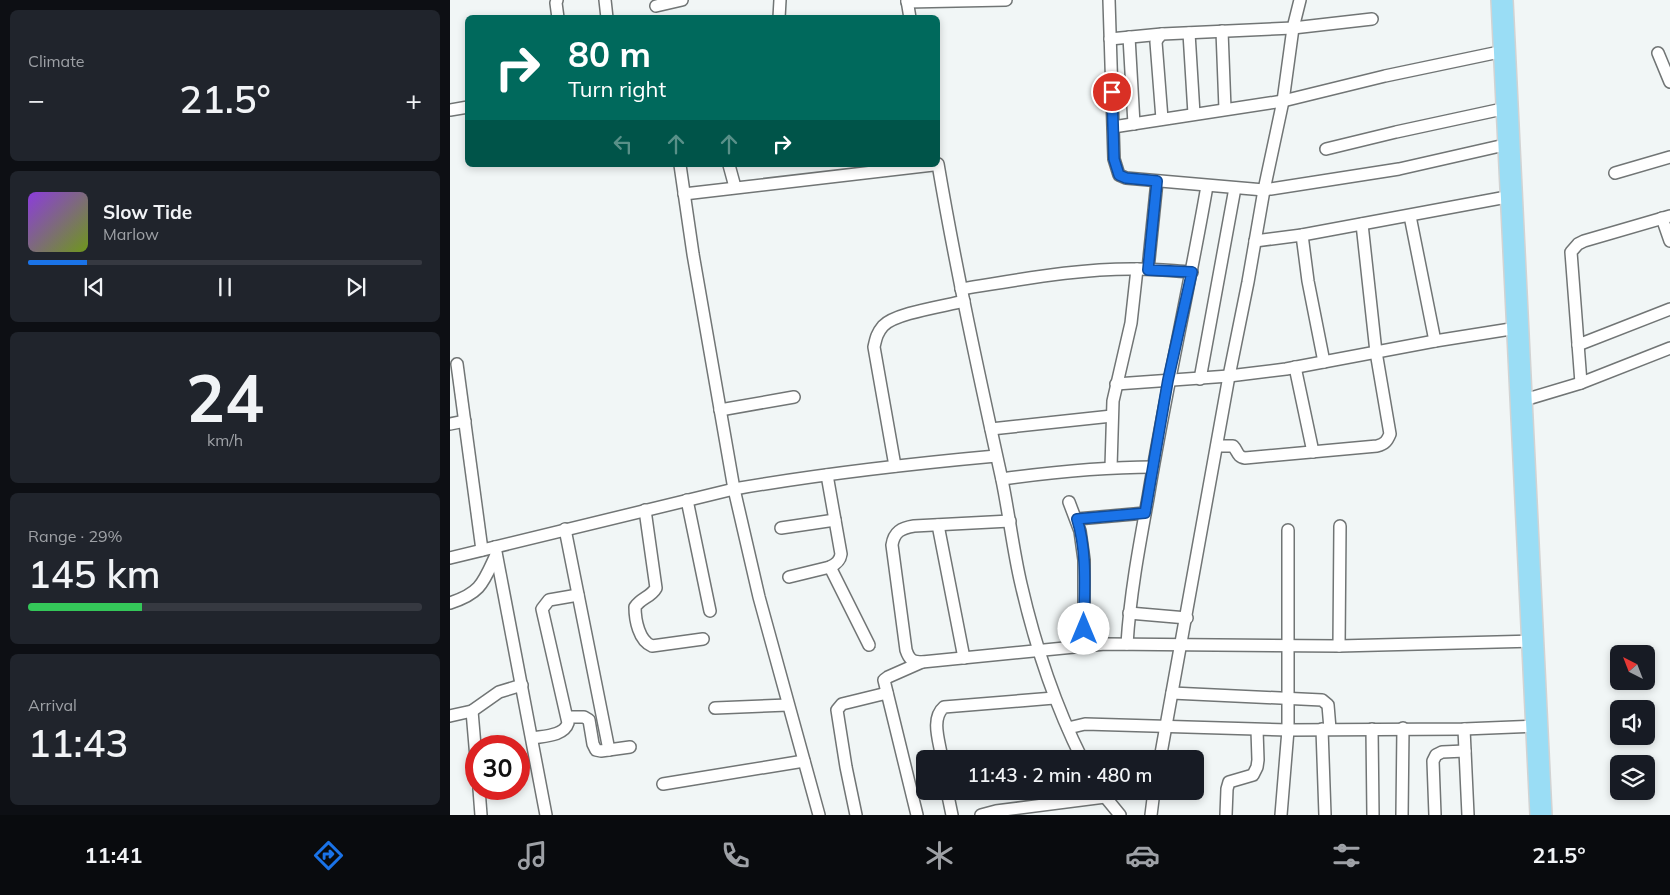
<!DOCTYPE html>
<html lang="en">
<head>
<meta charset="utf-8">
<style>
  body { margin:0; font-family:Mulish,sans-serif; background:#20242c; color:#f1f3f6; height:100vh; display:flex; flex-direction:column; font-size:19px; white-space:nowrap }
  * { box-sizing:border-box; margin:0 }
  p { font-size:16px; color:#9ea1a6 }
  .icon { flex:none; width:28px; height:28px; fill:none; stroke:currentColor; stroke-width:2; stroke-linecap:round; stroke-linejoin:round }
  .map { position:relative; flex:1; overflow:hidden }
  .drawer { display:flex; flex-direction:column; gap:10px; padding:10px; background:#0d0f14; width:450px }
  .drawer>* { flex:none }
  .guide { position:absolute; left:15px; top:15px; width:475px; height:152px; border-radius:8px; box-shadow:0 2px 8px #0003; background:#00695c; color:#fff; overflow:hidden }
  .needle { width:32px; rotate:318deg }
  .controls { position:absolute; left:1160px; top:645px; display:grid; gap:10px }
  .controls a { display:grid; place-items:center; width:45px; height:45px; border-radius:8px; background:#171b24; box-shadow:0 2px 8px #0003; font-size:25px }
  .speed { position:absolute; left:15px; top:735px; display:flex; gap:10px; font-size:25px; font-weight:700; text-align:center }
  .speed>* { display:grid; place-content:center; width:65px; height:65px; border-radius:50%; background:#171b24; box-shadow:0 2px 8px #0003; line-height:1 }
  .speed .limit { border:8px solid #d22; background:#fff; color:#111 }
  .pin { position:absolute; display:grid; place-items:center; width:42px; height:42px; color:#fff; margin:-21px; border:2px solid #fff; border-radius:50%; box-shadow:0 1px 5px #0007 }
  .me { position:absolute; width:55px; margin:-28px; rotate:0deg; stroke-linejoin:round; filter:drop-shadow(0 0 4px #0008) }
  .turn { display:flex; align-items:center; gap:18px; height:105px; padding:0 20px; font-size:22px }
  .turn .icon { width:65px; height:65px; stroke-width:2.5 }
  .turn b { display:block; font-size:35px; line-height:42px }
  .lanes { display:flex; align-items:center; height:48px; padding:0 20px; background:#0003; justify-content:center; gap:25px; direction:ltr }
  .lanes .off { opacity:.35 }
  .big { font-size:38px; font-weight:600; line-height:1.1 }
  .drawer .widget { flex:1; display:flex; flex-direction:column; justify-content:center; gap:8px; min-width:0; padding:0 18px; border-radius:8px; background:#20242c }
  .drawer .dial { align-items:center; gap:0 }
  .dial b { font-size:65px; line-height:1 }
  .song { display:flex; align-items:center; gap:15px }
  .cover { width:60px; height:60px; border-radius:8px; background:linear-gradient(135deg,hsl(270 70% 55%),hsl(80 70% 35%)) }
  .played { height:5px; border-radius:2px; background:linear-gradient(90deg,#1a73e8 15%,#363941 15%) }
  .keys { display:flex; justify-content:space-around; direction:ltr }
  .heat { display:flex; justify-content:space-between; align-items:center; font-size:28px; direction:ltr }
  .charge { height:8px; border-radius:4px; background:linear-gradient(90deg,#34c759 29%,#363941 0) }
  .trip { position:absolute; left:466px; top:750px; width:288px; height:50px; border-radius:8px; background:#171b24; box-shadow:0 2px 8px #0003; font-weight:600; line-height:50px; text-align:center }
  .tab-bar { display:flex; height:80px; justify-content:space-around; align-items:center; background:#090b0e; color:#9ea1a6 }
  .tab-bar .icon { width:35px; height:35px }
  .tab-bar .current { color:#1a73e8 }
  .tab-bar b { font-size:22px; color:#f1f3f6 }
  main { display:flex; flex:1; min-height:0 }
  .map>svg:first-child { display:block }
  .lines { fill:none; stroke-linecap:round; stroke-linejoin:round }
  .street-casing { stroke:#717575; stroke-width:14 }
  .highway-casing { stroke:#d2d3d3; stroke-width:24 }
  .street { stroke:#fff; stroke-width:11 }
  .highway { stroke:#9addf5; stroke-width:21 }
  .route-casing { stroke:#114b97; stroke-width:12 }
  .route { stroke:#1a73e8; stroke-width:9 }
</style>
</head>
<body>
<main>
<section class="drawer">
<div class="widget"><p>Climate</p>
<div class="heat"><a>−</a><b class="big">21.5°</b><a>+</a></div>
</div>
<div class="widget">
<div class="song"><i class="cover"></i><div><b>Slow Tide</b><p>Marlow</p></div></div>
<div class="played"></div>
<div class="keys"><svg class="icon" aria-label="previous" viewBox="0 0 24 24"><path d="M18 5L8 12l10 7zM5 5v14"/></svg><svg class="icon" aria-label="pause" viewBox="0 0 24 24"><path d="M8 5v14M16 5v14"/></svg><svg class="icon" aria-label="next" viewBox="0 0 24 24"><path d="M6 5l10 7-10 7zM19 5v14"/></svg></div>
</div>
<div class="widget dial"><b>24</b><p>km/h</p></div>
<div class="widget"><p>Range · 29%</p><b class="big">145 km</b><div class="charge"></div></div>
<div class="widget"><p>Arrival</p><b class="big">11:43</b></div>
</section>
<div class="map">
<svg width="1220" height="815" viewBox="0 0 1220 815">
  <rect width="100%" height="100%" fill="#f1f6f6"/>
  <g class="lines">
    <!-- street casing -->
    <g class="street-casing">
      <g id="street">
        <path d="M 107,0 L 106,3 L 108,18"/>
        <path d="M 155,0 L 157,18"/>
        <path d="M 457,0 L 460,18"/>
        <path d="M 659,0 L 664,159 L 669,175 L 676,178 L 814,190 L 949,169 L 1059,144"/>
        <path d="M 457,2 L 556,0"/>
        <path d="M 206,6 L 232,0"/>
        <path d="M 329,18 L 330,0"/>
        <path d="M 772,31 L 775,109"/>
        <path d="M 739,33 L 744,114"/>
        <path d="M 679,37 L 684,124"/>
        <path d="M 660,39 L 712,34"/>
        <path d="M 1208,53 L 1220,82"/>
        <path d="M 0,110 L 18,107"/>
        <path d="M 712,119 L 706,42 L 708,38 L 712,34 L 843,28 L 922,19"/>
        <path d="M 663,127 L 833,101 L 935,76 L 1054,51"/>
        <path d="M 876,149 L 946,132 L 1057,108"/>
        <path d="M 488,164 C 506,270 529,375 552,480 C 559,514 563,550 571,584 C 585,645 604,703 632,759"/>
        <path d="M 230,165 L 243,254 L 284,489 L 309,597 L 369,815"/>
        <path d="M 279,165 L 285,187"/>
        <path d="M 1165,173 L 1220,157"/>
        <path d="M 234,194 L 483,165"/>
        <path d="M 960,216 L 985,341"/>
        <path d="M 1212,218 L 1220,241"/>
        <path d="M 852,235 L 858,281 L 874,362"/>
        <path d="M 805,241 L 852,235 L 1062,196"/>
        <path d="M 698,269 L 707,181"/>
        <path d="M 511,289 C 569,280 629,268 688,269 C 706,269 724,271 742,272"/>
        <path d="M 1128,345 L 1220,309"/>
        <path d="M 7,364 L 32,550"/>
        <path d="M 845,367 L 863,452"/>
        <path d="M 750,379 L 785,188"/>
        <path d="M 1131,383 L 1121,252 L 1128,244 L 1134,241 L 1220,216"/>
        <path d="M 666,384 L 779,376 L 836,369 L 985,341 L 1067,328"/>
        <path d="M 1071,401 L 1131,383 L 1220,348"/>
        <path d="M 270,410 L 344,397"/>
        <path d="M 0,424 L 15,421"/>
        <path d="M 541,429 L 662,416"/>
        <path d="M 767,446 L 783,446 C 788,451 787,457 795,458 L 927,446 C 935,444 937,441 940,434 L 926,352 L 912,224"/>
        <path d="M 445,466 L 424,347 C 426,338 427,333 433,326 C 445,313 495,306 514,301"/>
        <path d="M 661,467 L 663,401 L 681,323 L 687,269"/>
        <path d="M 552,479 C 603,472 651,467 703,467"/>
        <path d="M 237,500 L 260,611"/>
        <path d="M 619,502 L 630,531 L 634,560 L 634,646"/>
        <path d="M 195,510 L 206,588 C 201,597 191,598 185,607 C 185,620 189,641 202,646 L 253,639"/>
        <path d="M 627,519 L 695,513"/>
        <path d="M 560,521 L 464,526 C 451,528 444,532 442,545 L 456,650 C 459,659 462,662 472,662 L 655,644 L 889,646 L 1084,641"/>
        <path d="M 488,525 L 514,658"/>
        <path d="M 331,528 L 385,520"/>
        <path d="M 115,529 L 159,750"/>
        <path d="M 45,547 L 96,815"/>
        <path d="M 0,558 L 284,489 C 371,474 458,464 546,456"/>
        <path d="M 380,567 L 419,645"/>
        <path d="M 339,577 L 380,567 C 386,564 390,561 391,554 L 377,475"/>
        <path d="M 0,603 C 31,593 33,583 46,555"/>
        <path d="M 679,613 L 737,618"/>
        <path d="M 677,644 C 680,595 689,547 698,498 C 715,394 739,290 757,186"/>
        <path d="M 889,646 L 890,526"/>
        <path d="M 722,693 L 872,700 L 878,705 L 880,729"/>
        <path d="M 265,708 L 338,705"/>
        <path d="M 22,711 L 26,758"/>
        <path d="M 0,716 L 22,711 L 49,692 L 72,685"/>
        <path d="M 118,717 L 134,717 L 139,720 L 143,744 L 146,750 L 151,751 L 180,747"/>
        <path d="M 618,728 L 635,724 L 838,730 L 1014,729 L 1088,726"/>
        <path d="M 872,729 L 875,815"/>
        <path d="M 922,729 L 923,815"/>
        <path d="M 1014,729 L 1018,815"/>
        <path d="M 83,738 C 94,736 114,736 118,723 L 92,609 L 99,600 L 128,595"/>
        <path d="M 492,759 C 490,743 480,719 494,707 L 604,698"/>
        <path d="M 710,759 L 779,376 L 798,282 L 814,190 L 833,101 L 843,28 L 850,0"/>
        <path d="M 213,784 L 354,761"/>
        <path d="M 29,789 L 31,815"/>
        <path d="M 497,791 L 502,815"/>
        <path d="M 652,793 L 670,815"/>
        <path d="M 406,815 L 396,767 L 387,710 L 392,704 L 437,693"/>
        <path d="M 467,815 L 434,680 L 438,677 L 472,662"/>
        <path d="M 531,815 L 546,811 L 655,797"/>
        <path d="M 701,815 L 704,791"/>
        <path d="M 776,815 L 777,789 L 779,782 L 803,775 L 807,767 L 808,760 L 807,730"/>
        <path d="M 831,815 L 838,730 L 838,530"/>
        <path d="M 952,815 L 953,728"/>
        <path d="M 985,815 L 983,761 L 986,755 L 992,752 L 1015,751"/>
      </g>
    </g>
    <!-- highway casing -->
    <g class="highway-casing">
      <path id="highway" d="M 1052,0 L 1091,815"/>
    </g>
    <!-- street -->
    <use href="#street" class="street"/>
    <!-- highway -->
    <use href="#highway" class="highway"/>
  </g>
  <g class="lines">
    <!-- route casing -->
    <g class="route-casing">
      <path id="route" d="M 634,629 C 634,593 638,554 627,519 L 695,513 L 718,380 L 742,272 L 698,270 L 707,181 L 676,178 L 669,175 L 664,159 L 662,92"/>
    </g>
    <!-- route -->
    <use href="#route" class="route"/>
  </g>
</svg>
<div class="controls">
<a><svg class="needle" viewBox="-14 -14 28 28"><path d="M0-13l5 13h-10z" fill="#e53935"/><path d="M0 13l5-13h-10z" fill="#9ea1a6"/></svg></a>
<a><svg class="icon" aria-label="sound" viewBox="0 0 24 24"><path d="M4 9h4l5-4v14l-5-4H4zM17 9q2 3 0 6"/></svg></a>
<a><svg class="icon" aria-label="layers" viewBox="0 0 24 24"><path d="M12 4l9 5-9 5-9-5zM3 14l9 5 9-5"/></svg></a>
</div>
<div class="speed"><div class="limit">30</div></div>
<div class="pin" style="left:662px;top:92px;background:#d93025"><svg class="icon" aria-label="arrive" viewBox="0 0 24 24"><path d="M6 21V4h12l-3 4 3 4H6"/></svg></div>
<svg class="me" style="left:634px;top:629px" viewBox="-20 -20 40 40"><circle r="19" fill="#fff"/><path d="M0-13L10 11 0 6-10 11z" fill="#1a73e8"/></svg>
<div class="trip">11:43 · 2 min · 480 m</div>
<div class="guide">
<div class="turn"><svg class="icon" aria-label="right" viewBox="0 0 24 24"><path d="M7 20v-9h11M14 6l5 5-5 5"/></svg><div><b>80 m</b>Turn right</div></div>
<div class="lanes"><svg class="icon off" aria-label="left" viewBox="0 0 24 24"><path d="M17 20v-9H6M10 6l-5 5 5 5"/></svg><svg class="icon off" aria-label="ahead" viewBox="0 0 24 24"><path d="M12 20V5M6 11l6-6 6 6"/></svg><svg class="icon off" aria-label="ahead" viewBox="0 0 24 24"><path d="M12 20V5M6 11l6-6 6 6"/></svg><svg class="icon" aria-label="right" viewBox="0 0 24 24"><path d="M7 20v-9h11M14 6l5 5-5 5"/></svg></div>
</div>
</div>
</main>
<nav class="tab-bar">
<b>11:41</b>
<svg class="icon current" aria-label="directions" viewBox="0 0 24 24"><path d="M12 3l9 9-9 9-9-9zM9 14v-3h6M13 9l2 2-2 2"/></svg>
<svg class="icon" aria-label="music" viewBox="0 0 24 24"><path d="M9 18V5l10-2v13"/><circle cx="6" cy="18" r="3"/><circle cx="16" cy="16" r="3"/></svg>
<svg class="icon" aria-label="phone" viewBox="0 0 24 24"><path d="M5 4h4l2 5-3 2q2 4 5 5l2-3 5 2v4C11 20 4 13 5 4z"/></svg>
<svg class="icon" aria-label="climate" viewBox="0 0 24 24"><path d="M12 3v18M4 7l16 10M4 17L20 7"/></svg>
<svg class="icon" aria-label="car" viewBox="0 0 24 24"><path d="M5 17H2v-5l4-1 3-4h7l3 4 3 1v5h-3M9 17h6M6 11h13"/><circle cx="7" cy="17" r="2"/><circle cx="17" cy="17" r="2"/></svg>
<svg class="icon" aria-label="filters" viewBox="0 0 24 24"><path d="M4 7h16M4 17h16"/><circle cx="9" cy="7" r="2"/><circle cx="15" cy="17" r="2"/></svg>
<b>21.5°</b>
</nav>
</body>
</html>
